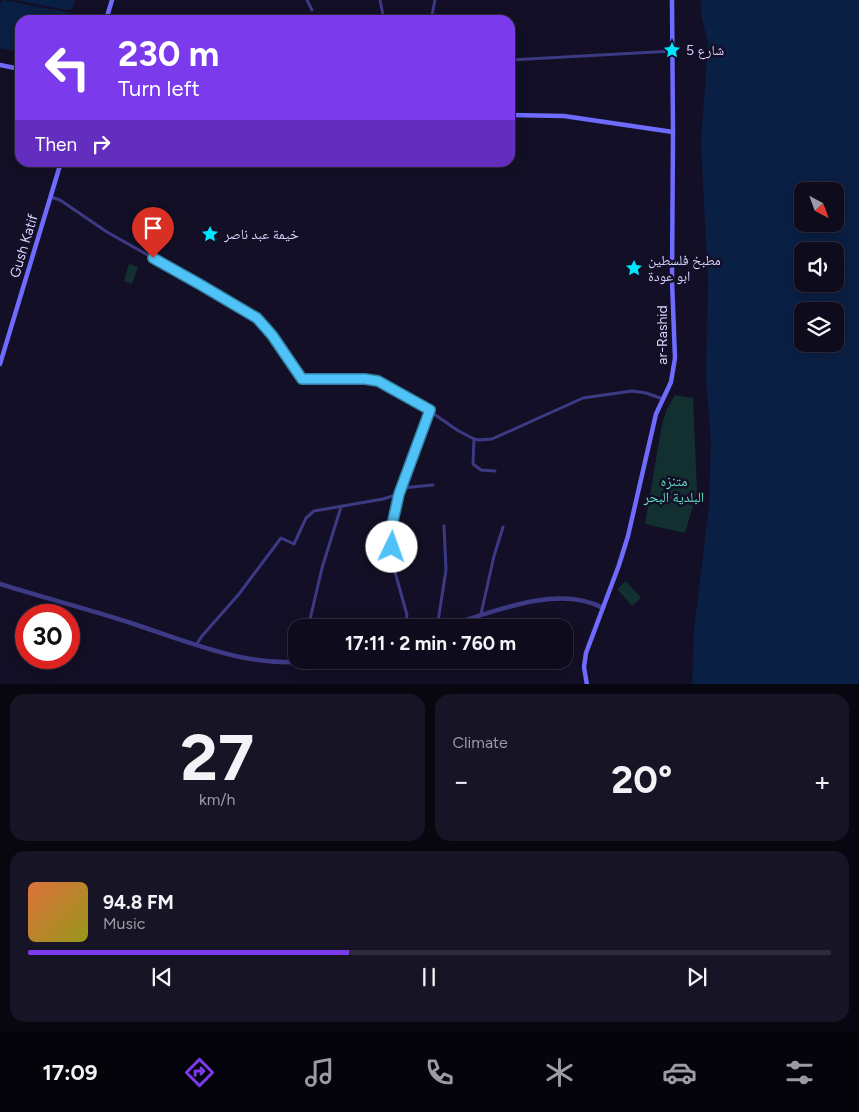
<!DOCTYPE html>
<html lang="en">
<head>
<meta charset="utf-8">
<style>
  body { margin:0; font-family:Figtree,"Noto Naskh Arabic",sans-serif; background:#171425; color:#f1f3f6; height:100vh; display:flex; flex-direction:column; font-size:19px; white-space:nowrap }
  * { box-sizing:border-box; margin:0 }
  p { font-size:16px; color:#9b9ba3 }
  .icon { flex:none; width:28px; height:28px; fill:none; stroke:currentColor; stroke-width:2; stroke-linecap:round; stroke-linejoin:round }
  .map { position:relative; height:684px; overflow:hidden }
  .drawer { display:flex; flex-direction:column; gap:10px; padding:10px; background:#08060f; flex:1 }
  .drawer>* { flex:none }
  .guide { position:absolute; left:15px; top:15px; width:500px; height:152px; border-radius:15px; box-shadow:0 2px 12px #0003,0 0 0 1px #2e2b3b; background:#7c3aed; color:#fff; overflow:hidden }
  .needle { width:32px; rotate:139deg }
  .fabs { position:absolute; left:794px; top:182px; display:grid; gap:10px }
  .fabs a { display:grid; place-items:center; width:50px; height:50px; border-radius:10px; background:#0e0b1c; box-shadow:0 2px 12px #0003,0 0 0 1px #2e2b3b; font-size:25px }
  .speed { position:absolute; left:15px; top:604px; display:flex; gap:10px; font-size:25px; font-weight:700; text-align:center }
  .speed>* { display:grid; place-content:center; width:65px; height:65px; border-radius:50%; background:#0e0b1c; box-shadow:0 2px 12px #0003,0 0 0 1px #2e2b3b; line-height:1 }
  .speed .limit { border:8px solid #d22; background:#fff; color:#111 }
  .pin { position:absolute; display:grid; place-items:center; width:42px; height:42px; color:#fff; margin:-51px -21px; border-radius:50% 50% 50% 0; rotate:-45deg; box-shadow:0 0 5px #0007 }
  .pin .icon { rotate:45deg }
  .me { position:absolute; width:55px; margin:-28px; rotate:3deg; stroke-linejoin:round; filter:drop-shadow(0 0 4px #0008) }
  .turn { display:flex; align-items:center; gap:18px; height:105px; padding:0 20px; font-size:22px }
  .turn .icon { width:65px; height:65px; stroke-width:2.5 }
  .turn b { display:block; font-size:35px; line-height:42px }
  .then { display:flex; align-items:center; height:48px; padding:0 20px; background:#0003; gap:10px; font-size:19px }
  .big { font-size:38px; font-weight:700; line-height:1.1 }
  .drawer .card { flex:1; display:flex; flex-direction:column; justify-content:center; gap:8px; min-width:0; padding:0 18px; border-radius:15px; background:#171425 }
  .drawer .dial { align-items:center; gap:0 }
  .dial b { font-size:65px; line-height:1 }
  .song { display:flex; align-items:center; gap:15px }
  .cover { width:60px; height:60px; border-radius:8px; background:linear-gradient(135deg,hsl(20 70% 55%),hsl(60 70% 35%)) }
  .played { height:5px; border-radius:2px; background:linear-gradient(90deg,#7c3aed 40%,#2e2b3b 40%) }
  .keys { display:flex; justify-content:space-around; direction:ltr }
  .heat { display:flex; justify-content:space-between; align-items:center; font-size:28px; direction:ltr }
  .drawer .tiles { flex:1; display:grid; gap:10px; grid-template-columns:1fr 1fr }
  .card:last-child { grid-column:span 2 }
  .trip { position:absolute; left:288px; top:619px; width:285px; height:50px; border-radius:15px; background:#0e0b1c; box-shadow:0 2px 12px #0003,0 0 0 1px #2e2b3b; font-weight:700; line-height:50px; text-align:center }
  .dock { display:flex; height:80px; justify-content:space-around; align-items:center; background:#06040b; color:#9b9ba3 }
  .dock .icon { width:35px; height:35px }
  .dock .on { color:#7c3aed }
  .dock b { font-size:22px; color:#f1f3f6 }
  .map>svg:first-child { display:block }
  .green { fill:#12302f }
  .water { fill:#0a1f44; fill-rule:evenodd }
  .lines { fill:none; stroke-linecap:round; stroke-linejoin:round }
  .minor { stroke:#3d3a85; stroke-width:3 }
  .tertiary { stroke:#3d3a85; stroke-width:4.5 }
  .secondary { stroke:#6f6bff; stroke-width:4.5 }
  .route-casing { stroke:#337fa1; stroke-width:12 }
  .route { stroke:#4fc3f7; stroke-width:9 }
  .labels { text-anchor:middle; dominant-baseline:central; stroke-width:5; stroke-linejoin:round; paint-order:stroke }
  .poi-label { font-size:14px; fill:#d9d4ff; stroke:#130f26; text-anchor:start }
  .street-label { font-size:14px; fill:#d9d4ff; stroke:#130f26 }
  .park-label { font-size:14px; fill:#5fe0c0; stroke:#130f26 }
</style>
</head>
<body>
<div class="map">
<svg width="859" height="685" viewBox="0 0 859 685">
  <rect width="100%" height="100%" fill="#130f26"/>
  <!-- green -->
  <g class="green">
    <path d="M 129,264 L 138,267 L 132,284 L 124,281 Z"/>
    <path d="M 675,395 L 693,398 L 697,492 L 685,533 L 645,524 L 662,424 L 667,409 Z"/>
    <path d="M 626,581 L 641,598 L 632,606 L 617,589 Z"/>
  </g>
  <!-- water -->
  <g class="water">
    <path d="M 3,0 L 66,12 L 70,15 L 71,20 L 20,20 L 20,52 L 0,48 L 0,7 L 1,2 Z"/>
    <path d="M 15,0 L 75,0 L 72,9 L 67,10 Z"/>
    <path d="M 701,0 L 859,0 L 859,684 L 692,684 L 694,630 L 709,506 L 711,443 L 706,378 L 708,282 L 701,143 L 708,43 L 701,14 ZM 802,191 L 835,191 L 835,224 L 802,224 ZM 802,251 L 835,251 L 835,284 L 802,284 ZM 802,311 L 835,311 L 835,344 L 802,344 Z"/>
  </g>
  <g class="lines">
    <!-- minor -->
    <g class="minor">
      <path d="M 307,0 L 312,10"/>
      <path d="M 380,0 L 384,20"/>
      <path d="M 431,20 L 435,0"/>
      <path d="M 510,60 L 673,51"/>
      <path d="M 51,197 L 60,200 L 107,232 L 201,285 L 257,318 L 272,335 L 302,379 L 378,381 L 404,397 L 424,407 L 457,430 L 474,439 L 479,440 L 492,439 L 583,398 L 632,391 L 646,393 L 663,399"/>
      <path d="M 474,439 L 473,464 L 481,470 L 495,471"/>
      <path d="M 402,488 L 433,485"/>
      <path d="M 481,614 L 494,556 L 503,527"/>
      <path d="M 308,628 L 322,568 L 341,507"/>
      <path d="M 405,628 L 407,615 L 395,572 L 391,534 L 399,494 L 430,410"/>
      <path d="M 437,628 L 446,570 L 444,526"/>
      <path d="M 196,645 L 202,636 L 239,594 L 281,538 L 294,544 L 306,518 L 314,511 L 383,499 L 399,494"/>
    </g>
    <!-- tertiary -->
    <g class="tertiary">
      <path d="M 0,584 C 44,598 88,609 131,623 C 194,644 252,670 319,660"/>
      <path d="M 441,628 C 489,614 555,583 603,608"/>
    </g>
    <!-- secondary -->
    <g class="secondary">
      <path d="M 106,20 L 112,0"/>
      <path d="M 0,65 L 20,69"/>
      <path d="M 510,115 L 564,116 L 673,132"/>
      <path d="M 0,364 L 61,162"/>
      <path d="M 587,685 L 584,667 L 586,653 L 619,565 L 628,536 L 656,414 L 671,382 L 675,358 L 672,281 L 673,132 L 672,0"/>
    </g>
  </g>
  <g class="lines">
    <!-- route casing -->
    <g class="route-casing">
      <path id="route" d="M 153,258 L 201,285 L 257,318 L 272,335 L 302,379 L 365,379 L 378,381 L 430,410 L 399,494 L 390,534 L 392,547"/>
    </g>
    <!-- route -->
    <use href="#route" class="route"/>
  </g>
  <!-- icons -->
  <defs>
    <g id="sight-bare" transform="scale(1.35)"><path d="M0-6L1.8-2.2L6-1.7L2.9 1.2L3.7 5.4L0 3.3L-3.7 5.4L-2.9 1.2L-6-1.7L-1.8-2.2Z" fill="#00e5ff" stroke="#130f26" stroke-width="2.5" paint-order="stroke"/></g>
  </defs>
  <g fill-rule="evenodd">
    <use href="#sight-bare" x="672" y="50"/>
    <use href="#sight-bare" x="210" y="234"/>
    <use href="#sight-bare" x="634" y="268"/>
  </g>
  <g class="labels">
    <!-- poi labels -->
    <g class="poi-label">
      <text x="686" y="50">شارع 5</text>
      <text x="224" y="234">خيمة عبد ناصر</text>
      <text x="648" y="260">مطبخ فلسطين<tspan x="648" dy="16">ابو عودة</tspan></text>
    </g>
    <!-- street labels -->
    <g class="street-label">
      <text transform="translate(24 246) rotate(-73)">Gush Katif</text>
      <text transform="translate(662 335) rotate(-90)">ar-Rashid</text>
    </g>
    <!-- park labels -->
    <g class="park-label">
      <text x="674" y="481">متنزه<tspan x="674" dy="16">البلدية البحر</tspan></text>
    </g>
  </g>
</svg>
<div class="fabs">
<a><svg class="needle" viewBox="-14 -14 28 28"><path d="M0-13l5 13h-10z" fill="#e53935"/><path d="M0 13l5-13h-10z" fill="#9b9ba3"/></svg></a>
<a><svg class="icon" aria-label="sound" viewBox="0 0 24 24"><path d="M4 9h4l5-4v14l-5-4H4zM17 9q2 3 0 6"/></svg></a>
<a><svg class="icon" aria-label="layers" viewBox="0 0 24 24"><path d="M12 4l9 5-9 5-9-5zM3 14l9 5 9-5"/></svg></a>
</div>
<div class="speed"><div class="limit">30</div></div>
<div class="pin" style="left:153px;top:258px;background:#d93025"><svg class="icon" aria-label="arrive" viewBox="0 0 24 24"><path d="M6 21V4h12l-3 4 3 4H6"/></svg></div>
<svg class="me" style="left:392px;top:547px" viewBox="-20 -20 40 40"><circle r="19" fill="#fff"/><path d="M0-13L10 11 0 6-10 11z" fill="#4fc3f7"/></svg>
<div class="trip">17:11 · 2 min · 760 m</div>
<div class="guide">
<div class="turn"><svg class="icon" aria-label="left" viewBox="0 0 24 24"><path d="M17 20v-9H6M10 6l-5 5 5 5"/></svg><div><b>230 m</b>Turn left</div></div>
<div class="then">Then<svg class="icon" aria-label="right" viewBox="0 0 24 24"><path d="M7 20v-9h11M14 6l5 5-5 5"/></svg></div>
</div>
</div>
<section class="drawer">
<div class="tiles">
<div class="card dial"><b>27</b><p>km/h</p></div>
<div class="card"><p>Climate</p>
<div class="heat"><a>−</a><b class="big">20°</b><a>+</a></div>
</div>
<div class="card">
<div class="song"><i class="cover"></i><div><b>94.8 FM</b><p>Music</p></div></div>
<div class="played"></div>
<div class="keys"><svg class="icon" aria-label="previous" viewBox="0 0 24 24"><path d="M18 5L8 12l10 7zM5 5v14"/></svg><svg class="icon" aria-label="pause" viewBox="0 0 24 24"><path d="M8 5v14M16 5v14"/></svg><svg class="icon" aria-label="next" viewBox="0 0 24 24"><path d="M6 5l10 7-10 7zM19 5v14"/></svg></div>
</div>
</div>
</section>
<nav class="dock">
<b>17:09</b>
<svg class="icon on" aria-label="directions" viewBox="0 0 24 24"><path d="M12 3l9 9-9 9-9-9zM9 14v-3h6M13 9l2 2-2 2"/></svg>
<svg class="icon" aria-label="music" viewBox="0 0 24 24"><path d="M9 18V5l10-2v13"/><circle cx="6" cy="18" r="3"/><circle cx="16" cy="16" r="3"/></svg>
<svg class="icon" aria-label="phone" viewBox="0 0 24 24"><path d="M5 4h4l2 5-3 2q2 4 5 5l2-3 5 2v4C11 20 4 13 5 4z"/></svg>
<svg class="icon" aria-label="climate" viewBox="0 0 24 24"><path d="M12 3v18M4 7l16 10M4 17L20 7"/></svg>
<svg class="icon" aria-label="car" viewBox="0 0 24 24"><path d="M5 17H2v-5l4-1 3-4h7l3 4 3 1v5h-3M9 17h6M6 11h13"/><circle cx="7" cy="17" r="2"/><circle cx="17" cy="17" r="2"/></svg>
<svg class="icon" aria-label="filters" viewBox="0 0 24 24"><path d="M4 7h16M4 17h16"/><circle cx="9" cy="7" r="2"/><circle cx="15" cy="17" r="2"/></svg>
</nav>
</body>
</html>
